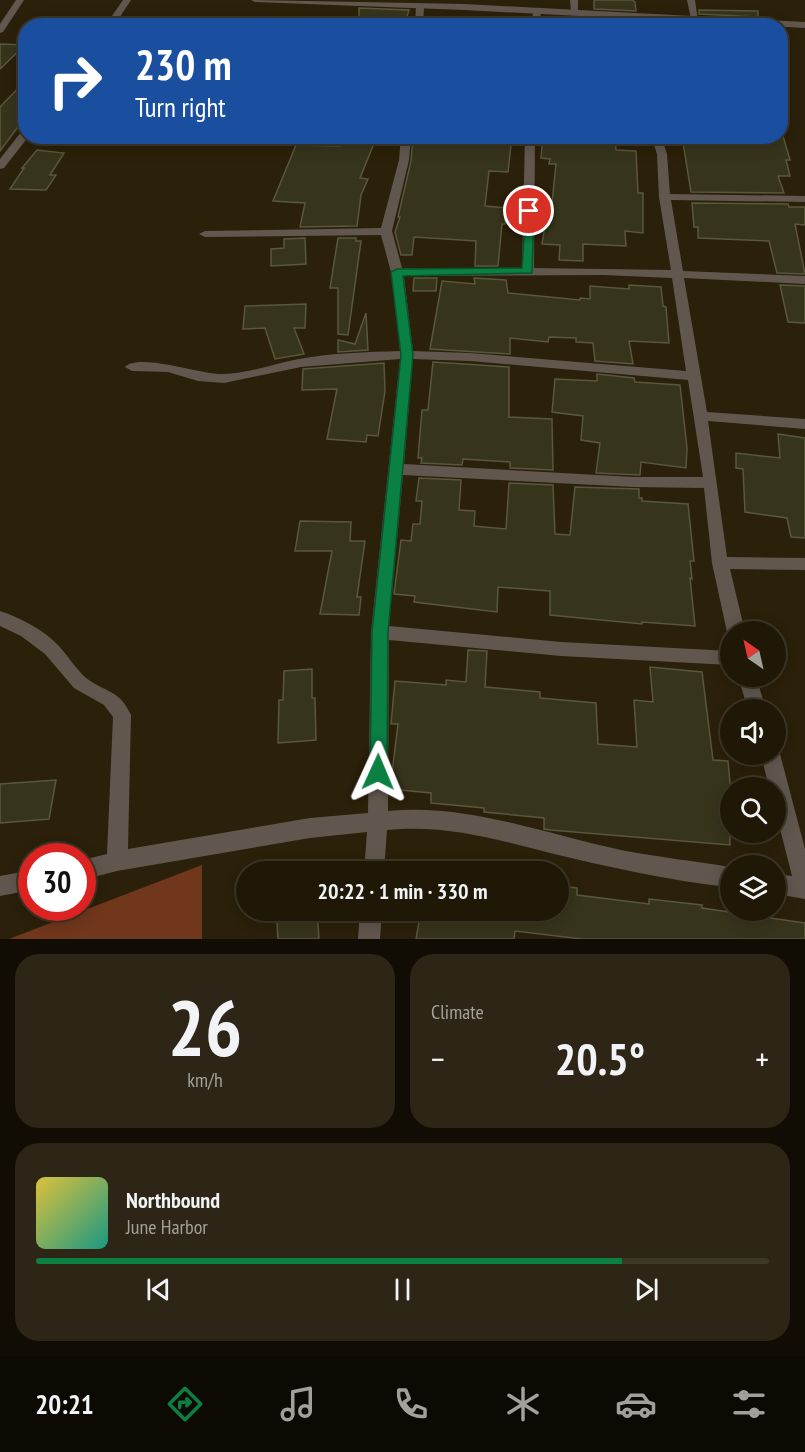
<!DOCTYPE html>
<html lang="en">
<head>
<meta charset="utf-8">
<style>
  body { margin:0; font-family:"PT Sans Narrow",sans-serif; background:#2d2515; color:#f1f3f6; height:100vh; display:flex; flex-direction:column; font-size:22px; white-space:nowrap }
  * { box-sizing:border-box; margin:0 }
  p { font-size:20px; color:#a2a09b }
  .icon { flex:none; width:33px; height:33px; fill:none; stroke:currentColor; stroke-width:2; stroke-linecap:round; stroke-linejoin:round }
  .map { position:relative; height:939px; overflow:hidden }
  .details { display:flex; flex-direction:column; gap:15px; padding:15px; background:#120d04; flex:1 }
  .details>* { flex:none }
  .top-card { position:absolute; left:18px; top:18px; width:770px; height:126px; border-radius:24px; box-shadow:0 3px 15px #0003,0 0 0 2px #3d3728; background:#1a4fa0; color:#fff; overflow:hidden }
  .needle { width:39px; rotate:326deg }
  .controls { position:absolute; left:720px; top:621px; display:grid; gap:12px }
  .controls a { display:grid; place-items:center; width:66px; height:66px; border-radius:50%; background:#201807; box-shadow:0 3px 15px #0003,0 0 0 2px #3d3728; font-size:30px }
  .speed { position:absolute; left:18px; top:843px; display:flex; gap:12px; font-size:30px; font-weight:700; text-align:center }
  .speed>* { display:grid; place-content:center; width:78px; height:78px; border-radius:50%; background:#201807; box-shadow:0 3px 15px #0003,0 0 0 2px #3d3728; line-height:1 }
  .speed .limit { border:9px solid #d22; background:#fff; color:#111 }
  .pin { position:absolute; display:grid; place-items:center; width:51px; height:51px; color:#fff; margin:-26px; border:3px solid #fff; border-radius:50%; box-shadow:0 2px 6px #0007 }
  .me { position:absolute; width:66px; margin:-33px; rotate:1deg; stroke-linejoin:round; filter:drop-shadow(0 0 4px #0008) }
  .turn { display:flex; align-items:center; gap:21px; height:126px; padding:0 18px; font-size:27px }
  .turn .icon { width:78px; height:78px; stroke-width:2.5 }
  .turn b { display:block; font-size:42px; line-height:51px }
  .big { font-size:45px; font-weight:700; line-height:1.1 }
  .details .card { flex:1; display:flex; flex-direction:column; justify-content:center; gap:9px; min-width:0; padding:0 21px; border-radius:24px; background:#2d2515 }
  .details .dial { align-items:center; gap:0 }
  .dial b { font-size:78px; line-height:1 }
  .song { display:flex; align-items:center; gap:18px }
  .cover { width:72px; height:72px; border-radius:9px; background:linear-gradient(135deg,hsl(50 70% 55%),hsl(170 70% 35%)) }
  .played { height:6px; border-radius:3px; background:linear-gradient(90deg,#0b8043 80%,#3d3728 80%) }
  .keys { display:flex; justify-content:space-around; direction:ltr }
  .heat { display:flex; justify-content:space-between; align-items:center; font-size:33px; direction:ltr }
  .details .tiles { flex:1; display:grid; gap:15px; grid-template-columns:1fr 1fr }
  .card:last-child { grid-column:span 2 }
  .trip { position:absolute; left:236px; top:861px; width:333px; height:60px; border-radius:30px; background:#201807; box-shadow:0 3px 15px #0003,0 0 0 2px #3d3728; font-weight:700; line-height:60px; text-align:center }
  .dock { display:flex; height:96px; justify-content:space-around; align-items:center; background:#0d0a03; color:#a2a09b }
  .dock .icon { width:42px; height:42px }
  .dock .current { color:#0b8043 }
  .dock b { font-size:27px; color:#f1f3f6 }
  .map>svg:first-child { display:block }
  .green { fill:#71371c }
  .building { fill:#36341b; stroke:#59573d; stroke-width:1.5 }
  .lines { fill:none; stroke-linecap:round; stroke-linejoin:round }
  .minor { fill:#61574f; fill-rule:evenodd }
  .tertiary { fill:#61574f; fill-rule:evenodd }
  .route { fill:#0b8043; stroke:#07532c; stroke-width:1.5 }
</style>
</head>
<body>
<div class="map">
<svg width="805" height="939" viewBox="0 0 805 939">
  <rect width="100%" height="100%" fill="#2b2009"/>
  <!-- green -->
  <path class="green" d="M 202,865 L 202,939 L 9,939 Z"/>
  <!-- building -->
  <g class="building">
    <path d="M 594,0 L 632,0 L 635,2 L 636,11 L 594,9 Z"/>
    <path d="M 359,8 L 409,10 L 404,26 L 362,26 L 364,21 L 359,21 Z"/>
    <path d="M 699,10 L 758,11 L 758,17 L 699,14 Z"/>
    <path d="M 594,19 L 637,21 L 637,26 L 594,26 Z"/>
    <path d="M 0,44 L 25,45 L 0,69 Z"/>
    <path d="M 26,80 L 26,116 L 0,151 L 0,107 Z"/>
    <path d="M 348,136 L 377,136 L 360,178 L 368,179 L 361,195 L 357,226 L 300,227 L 305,203 L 273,201 L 296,145 L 340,146 L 342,142 L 346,142 Z"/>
    <path d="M 413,136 L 512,136 L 508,172 L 489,171 L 485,206 L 507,208 L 505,224 L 502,224 L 498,266 L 475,266 L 476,241 L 414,237 L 412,255 L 401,255 L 395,232 L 400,217 L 398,217 L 411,161 Z"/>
    <path d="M 543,136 L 604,136 L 615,138 L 616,150 L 636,151 L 638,193 L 643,193 L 643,233 L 625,231 L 626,246 L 583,244 L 583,261 L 559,260 L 560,245 L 542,244 L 545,225 L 537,225 L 538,202 L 552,203 L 556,164 L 549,164 L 550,159 L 541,158 Z"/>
    <path d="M 682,136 L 783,136 L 790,160 L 786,160 L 790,176 L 778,176 L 784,193 L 691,192 Z"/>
    <path d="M 37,150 L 64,153 L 50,175 L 56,175 L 46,190 L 10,189 L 24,168 L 22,168 Z"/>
    <path d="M 692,203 L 788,204 L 789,207 L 805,207 L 805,225 L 795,224 L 805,274 L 777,273 L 769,241 L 698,238 L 698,227 L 694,227 Z"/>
    <path d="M 305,238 L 306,264 L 271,266 L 271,249 L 284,248 L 284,239 Z"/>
    <path d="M 338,238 L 356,238 L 356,241 L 361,241 L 348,335 L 338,334 L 338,288 L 330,288 Z"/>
    <path d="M 414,278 L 437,278 L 436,291 L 413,291 Z"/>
    <path d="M 474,278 L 506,280 L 508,293 L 580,300 L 580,298 L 590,299 L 590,286 L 629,289 L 629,285 L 661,287 L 663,306 L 666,307 L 669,343 L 629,341 L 633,364 L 595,361 L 593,343 L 576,342 L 576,338 L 549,337 L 548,342 L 510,338 L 510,354 L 430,349 L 442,281 L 475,284 Z"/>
    <path d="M 780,285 L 805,286 L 805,323 L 788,322 Z"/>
    <path d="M 306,304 L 305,328 L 294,328 L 304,354 L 275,359 L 265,328 L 243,329 L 245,306 Z"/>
    <path d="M 366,313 L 368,350 L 338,352 L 338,340 L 355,344 Z"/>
    <path d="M 433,362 L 509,367 L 509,417 L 552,419 L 553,470 L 510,468 L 510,462 L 463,459 L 462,465 L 421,463 L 422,458 L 418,458 L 422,410 L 428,410 Z"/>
    <path d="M 384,363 L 385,391 L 378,436 L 367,435 L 366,442 L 327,439 L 337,389 L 302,390 L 303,369 Z"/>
    <path d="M 597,374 L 634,378 L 635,382 L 680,385 L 687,448 L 686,468 L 641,462 L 640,475 L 596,473 L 600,443 L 581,440 L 583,416 L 552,412 L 555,379 L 597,381 Z"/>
    <path d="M 778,434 L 805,438 L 805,538 L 791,537 L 787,518 L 745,512 L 743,469 L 736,468 L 736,453 L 780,458 Z"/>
    <path d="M 419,478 L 461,480 L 459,510 L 475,511 L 474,526 L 506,529 L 509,483 L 553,485 L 555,534 L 570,535 L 575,487 L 639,489 L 639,498 L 642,498 L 642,501 L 688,504 L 694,561 L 690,561 L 692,579 L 690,578 L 695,626 L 642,622 L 642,624 L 550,615 L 550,591 L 498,587 L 497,612 L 414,602 L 415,596 L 394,594 L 401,540 L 411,541 L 413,524 L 420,524 L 422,501 L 416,501 Z"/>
    <path d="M 300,521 L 351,522 L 350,541 L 365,541 L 357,597 L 361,597 L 359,615 L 320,614 L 332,551 L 295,551 Z"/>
    <path d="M 468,650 L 487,651 L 485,687 L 540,692 L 540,698 L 596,703 L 598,744 L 637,747 L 634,700 L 653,702 L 650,667 L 702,672 L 713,760 L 728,761 L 730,783 L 730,845 L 550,830 L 544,829 L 544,818 L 484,812 L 484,808 L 431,803 L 431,793 L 390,789 L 398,724 L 391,724 L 395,681 L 446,685 L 446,680 L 466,682 Z"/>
    <path d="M 312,669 L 312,698 L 315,698 L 316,740 L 278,743 L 279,700 L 283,700 L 284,671 Z"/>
    <path d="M 56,780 L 49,819 L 0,823 L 0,784 Z"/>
    <path d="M 558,886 L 577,888 L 577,895 L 649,904 L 649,899 L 702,905 L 702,908 L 805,923 L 805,939 L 582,939 L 515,931 L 514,939 L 416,939 L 421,910 L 558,910 Z"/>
    <path d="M 276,910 L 317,910 L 319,939 L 278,939 Z"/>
  </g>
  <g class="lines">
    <!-- minor -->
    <g class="minor">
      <path d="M 16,0 L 24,0 L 3,32 L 0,33 L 0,24 Z"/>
      <path d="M 123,0 L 131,0 L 114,26 L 105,26 Z"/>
      <path d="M 570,0 L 578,0 L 578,14 L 571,12 Z"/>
      <path d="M 687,0 L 695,0 L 698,21 L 691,19 Z"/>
      <path d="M 420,3 L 424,6 L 423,26 L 415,26 L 416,6 Z"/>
      <path d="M 537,8 L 541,11 L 540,26 L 532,26 L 533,11 Z"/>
      <path d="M 643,14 L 647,17 L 647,26 L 639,26 L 639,17 Z"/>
      <path d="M 26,130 L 26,136 L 29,136 L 4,168 L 0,169 L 0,159 L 22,131 Z"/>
      <path d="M 401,136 L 411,136 L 409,160 L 392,231 L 402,268 L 522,268 L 525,136 L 535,136 L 534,268 L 671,270 L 659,197 L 657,154 L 651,136 L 661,136 L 667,154 L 670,194 L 805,196 L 805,202 L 671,200 L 683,271 L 805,276 L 805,284 L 684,278 L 707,412 L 805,419 L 805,429 L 708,421 L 727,557 L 805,558 L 805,570 L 730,569 L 745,632 L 730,632 L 730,637 L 727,632 L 712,563 L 704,488 L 634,487 L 403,475 L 389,626 L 561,642 L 730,651 L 730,665 L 561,656 L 389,640 L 388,811 C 467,803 545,834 621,850 C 657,857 694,861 730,867 L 730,887 C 670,881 609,867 550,853 C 495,839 445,824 387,830 L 384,872 L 364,872 L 367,832 L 310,838 L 117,871 L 82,880 L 82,860 L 107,854 L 113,717 L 104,705 L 74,688 L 45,654 L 21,636 L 0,626 L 0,611 C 21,618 44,630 59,646 C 68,656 76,669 86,678 C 106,693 119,689 131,715 L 128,849 L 310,818 L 368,813 L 371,632 L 400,359 L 301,367 L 224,383 L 198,381 L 168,372 L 132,371 L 125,367 C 138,352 202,375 223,374 C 248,374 275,363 299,359 C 332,353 366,352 400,351 L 391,272 L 381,235 L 205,237 L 199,234 L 205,231 L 381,228 L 399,160 ZM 604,275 L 672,278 L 686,371 L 470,353 L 413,351 L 404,276 ZM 413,359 L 470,361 L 688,380 L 703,477 L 634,477 L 404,464 Z"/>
      <path d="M 738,676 L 756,676 L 766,710 L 748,710 Z"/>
      <path d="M 776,747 L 780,754 L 805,849 L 805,899 L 776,894 L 776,874 L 792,876 L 776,813 L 776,788 L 769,788 L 761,754 L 776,754 Z"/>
      <path d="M 32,870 L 32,890 L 0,896 L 0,876 Z"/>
      <path d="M 360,910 L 382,910 L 380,939 L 358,939 Z"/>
    </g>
    <!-- tertiary -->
    <path class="tertiary" d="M 251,0 L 464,4 L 805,22 L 805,28 L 464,10 L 255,2 Z"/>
  </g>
  <!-- route -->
  <path class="route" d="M 526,208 L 534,211 L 532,273 L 403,276 L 413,355 L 388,632 L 387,772 L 385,778 L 378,781 L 372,778 L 370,772 L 372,632 L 401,355 L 391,272 L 397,269 L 522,268 Z"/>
</svg>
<div class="controls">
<a><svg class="needle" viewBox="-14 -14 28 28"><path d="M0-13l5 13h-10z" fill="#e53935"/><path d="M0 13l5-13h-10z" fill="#a2a09b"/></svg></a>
<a><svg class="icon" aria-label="sound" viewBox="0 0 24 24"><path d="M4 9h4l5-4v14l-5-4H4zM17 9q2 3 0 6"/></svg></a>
<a><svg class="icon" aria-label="search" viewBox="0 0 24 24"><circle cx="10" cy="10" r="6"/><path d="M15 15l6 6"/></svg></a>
<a><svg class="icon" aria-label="layers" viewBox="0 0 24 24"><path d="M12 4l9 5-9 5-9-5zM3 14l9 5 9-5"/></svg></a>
</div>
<div class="speed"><div class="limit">30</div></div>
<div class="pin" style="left:529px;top:211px;background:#d93025"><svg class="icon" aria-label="arrive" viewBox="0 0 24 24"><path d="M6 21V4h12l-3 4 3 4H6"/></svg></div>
<svg class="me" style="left:378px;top:772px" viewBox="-20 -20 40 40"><path d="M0-17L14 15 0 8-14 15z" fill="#0b8043" stroke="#fff" stroke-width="4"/></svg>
<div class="trip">20:22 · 1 min · 330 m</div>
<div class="top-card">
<div class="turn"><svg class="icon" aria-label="right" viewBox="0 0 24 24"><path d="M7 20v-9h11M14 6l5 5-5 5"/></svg><div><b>230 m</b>Turn right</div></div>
</div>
</div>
<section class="details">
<div class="tiles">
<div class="card dial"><b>26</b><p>km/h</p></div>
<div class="card"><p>Climate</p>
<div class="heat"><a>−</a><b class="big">20.5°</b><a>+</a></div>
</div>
<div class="card">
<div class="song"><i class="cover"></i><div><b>Northbound</b><p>June Harbor</p></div></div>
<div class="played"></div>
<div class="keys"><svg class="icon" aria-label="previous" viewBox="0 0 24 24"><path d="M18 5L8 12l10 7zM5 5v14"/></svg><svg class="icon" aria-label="pause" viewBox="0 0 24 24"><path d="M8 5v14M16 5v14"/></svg><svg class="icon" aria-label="next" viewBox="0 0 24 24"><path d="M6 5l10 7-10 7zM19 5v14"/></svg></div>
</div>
</div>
</section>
<nav class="dock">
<b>20:21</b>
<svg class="icon current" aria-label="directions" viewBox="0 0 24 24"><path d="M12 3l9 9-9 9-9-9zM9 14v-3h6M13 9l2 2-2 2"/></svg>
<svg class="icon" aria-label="music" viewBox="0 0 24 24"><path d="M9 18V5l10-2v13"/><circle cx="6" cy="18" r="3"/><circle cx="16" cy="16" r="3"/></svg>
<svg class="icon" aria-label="phone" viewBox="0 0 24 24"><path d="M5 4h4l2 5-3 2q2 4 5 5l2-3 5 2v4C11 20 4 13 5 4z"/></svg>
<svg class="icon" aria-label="climate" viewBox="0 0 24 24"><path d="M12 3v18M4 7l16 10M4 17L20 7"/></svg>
<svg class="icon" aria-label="car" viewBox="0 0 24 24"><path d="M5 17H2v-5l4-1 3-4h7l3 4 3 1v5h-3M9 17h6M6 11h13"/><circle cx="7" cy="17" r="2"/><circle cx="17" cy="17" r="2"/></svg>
<svg class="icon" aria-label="filters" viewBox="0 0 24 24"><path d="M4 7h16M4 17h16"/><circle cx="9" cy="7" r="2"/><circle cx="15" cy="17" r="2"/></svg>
</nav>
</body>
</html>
